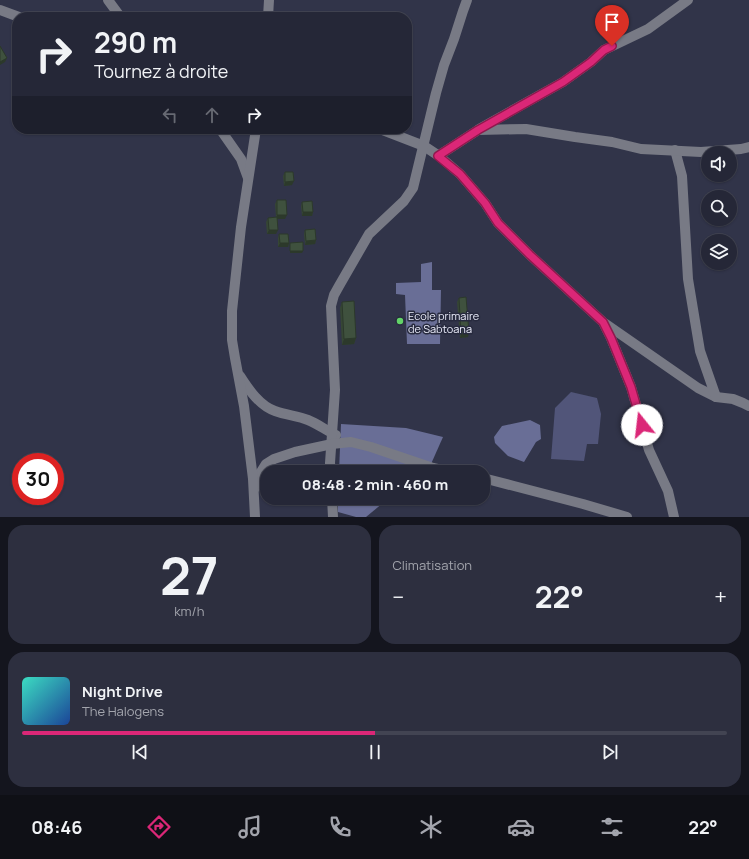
<!DOCTYPE html>
<html lang="fr">
<head>
<meta charset="utf-8">
<style>
  body { margin:0; font-family:Manrope,sans-serif; background:#2d2f3f; color:#f1f3f6; height:100vh; display:flex; flex-direction:column; font-size:15px; white-space:nowrap }
  * { box-sizing:border-box; margin:0 }
  p { font-size:13px; color:#a3a5ad }
  .icon { flex:none; width:22px; height:22px; fill:none; stroke:currentColor; stroke-width:2; stroke-linecap:round; stroke-linejoin:round }
  .map { position:relative; height:517px; overflow:hidden }
  .sheet { display:flex; flex-direction:column; gap:8px; padding:8px; background:#14151e; flex:1 }
  .sheet>* { flex:none }
  .top-card { position:absolute; left:12px; top:12px; width:400px; height:122px; border-radius:16px; box-shadow:0 1px 3px #0004,0 0 0 1px #424452; background:#252737; color:#f1f3f6; overflow:hidden }
  .controls { position:absolute; left:701px; top:146px; display:grid; gap:8px }
  .controls a { display:grid; place-items:center; width:36px; height:36px; border-radius:50%; background:#252737; box-shadow:0 1px 3px #0004,0 0 0 1px #424452; font-size:20px }
  .speed { position:absolute; left:12px; top:453px; display:flex; gap:8px; font-size:20px; font-weight:700; text-align:center }
  .speed>* { display:grid; place-content:center; width:52px; height:52px; border-radius:50%; background:#252737; box-shadow:0 1px 3px #0004,0 0 0 1px #424452; line-height:1 }
  .speed .limit { border:6px solid #d22; background:#fff; color:#111 }
  .pin { position:absolute; display:grid; place-items:center; width:34px; height:34px; color:#fff; margin:-41px -17px; border-radius:50% 50% 50% 0; rotate:-45deg; box-shadow:0 0 4px #0007 }
  .pin .icon { rotate:45deg }
  .me { position:absolute; width:44px; margin:-22px; rotate:344deg; stroke-linejoin:round; filter:drop-shadow(0 0 3px #0008) }
  .turn { display:flex; align-items:center; gap:14px; height:84px; padding:0 16px; font-size:18px }
  .turn .icon { width:52px; height:52px; stroke-width:2.5 }
  .turn b { display:block; font-size:28px; line-height:34px }
  .lanes { display:flex; align-items:center; height:38px; padding:0 16px; background:#0003; justify-content:center; gap:20px; direction:ltr }
  .lanes .off { opacity:.35 }
  .big { font-size:30px; font-weight:700; line-height:1.1 }
  .sheet .tile { flex:1; display:flex; flex-direction:column; justify-content:center; gap:6px; min-width:0; padding:0 14px; border-radius:16px; background:#2d2f3f }
  .sheet .dial { align-items:center; gap:0 }
  .dial b { font-size:52px; line-height:1 }
  .song { display:flex; align-items:center; gap:12px }
  .cover { width:48px; height:48px; border-radius:6px; background:linear-gradient(135deg,hsl(170 70% 55%),hsl(220 70% 35%)) }
  .played { height:4px; border-radius:2px; background:linear-gradient(90deg,#db2777 50%,#424452 50%) }
  .keys { display:flex; justify-content:space-around; direction:ltr }
  .heat { display:flex; justify-content:space-between; align-items:center; font-size:22px; direction:ltr }
  .sheet .tiles { flex:1; display:grid; gap:8px; grid-template-columns:1fr 1fr }
  .tile:last-child { grid-column:span 2 }
  .trip { position:absolute; left:260px; top:465px; width:230px; height:40px; border-radius:16px; background:#252737; box-shadow:0 1px 3px #0004,0 0 0 1px #424452; font-weight:700; line-height:40px; text-align:center }
  .tab-bar { display:flex; height:64px; justify-content:space-around; align-items:center; background:#0f1016; color:#a3a5ad }
  .tab-bar .icon { width:28px; height:28px }
  .tab-bar .selected { color:#db2777 }
  .tab-bar b { font-size:18px; color:#f1f3f6 }
  .map>svg:first-child { display:block }
  .green { fill:#515579 }
  .forest { fill:#696e96 }
  .lines { fill:none; stroke-linecap:round; stroke-linejoin:round }
  .minor { stroke:#787a85; stroke-width:10 }
  .wall { fill:#364635 }
  .shaded-wall { fill:#2c392b }
  .building { fill:#3f513e; stroke:#2c392b }
  .route-casing { stroke:#8e194d; stroke-width:10 }
  .route { stroke:#db2777; stroke-width:7 }
  .poi-dot { fill:#63d468; stroke:#272a3e; stroke-width:1.5 }
  .labels { text-anchor:middle; dominant-baseline:central; stroke-width:3; stroke-linejoin:round; paint-order:stroke }
  .poi-label { font-size:11px; fill:#eaecfa; stroke:#272a3e; text-anchor:start }
</style>
</head>
<body>
<div class="map">
<svg width="749" height="517" viewBox="0 0 749 517">
  <rect width="100%" height="100%" fill="#313449"/>
  <!-- green -->
  <path class="green" d="M 571,392 L 597,398 L 601,414 L 598,444 L 587,444 L 584,461 L 551,459 L 555,408 Z"/>
  <!-- forest -->
  <g class="forest">
    <path d="M 432,262 L 432,290 L 441,290 L 440,344 L 407,344 L 405,295 L 396,294 L 396,283 L 421,282 L 421,264 Z"/>
    <path d="M 530,420 L 540,425 L 541,439 L 536,442 L 524,462 L 508,456 L 495,443 L 494,437 L 502,426 Z"/>
    <path d="M 341,424 L 406,428 L 443,437 L 431,464 L 422,472 L 339,472 Z"/>
    <path d="M 338,498 L 389,498 L 366,517 L 356,517 L 338,512 Z"/>
  </g>
  <g class="lines">
    <!-- minor -->
    <g class="minor">
      <path d="M 108,0 L 119,15 L 121,17"/>
      <path d="M 0,10 L 19,17"/>
      <path d="M 268,17 L 269,0"/>
      <path d="M 220,129 L 241,159 L 248,178"/>
      <path d="M 380,129 L 424,146 L 439,156 L 460,174 L 485,203 L 498,223 L 530,255 L 603,322 L 698,388 L 716,397 L 733,399 L 743,403 L 749,406"/>
      <path d="M 479,129 L 563,82 L 591,62 L 604,50 L 648,29 L 688,0"/>
      <path d="M 675,150 L 682,176 L 688,279 L 700,351 L 716,397"/>
      <path d="M 439,156 L 441,154 L 478,130 L 526,129 L 575,137 L 612,142 L 641,149 L 701,152 L 741,149 L 749,147"/>
      <path d="M 604,324 L 611,338 L 631,387 L 649,450 L 668,491 L 674,517"/>
      <path d="M 240,376 C 249,390 260,406 275,411 C 286,415 298,416 308,420 C 318,424 327,431 336,435"/>
      <path d="M 331,472 L 330,463 L 335,390 L 331,306 L 334,295 L 339,286 L 369,234 L 404,201 L 413,188 L 436,93 L 444,65 L 454,39 L 463,11 L 467,0"/>
      <path d="M 483,478 L 514,486 L 583,504 L 627,517"/>
      <path d="M 255,488 L 261,472 L 266,464 L 274,459 L 295,452 L 332,444 L 351,442 L 371,447 L 433,468 L 451,472"/>
      <path d="M 332,498 L 333,517"/>
      <path d="M 255,517 L 253,479 L 244,406 L 235,358 L 232,340 L 232,311 L 241,227 L 256,129"/>
    </g>
  </g>
  <!-- wall -->
  <g class="wall">
    <path d="M 285,172 L 292,185 L 284,186 L 283,176 Z"/>
    <path d="M 277,200 L 285,219 L 277,219 L 276,234 L 267,234 L 266,222 L 268,218 L 276,217 L 275,204 Z"/>
    <path d="M 302,202 L 313,212 L 312,216 L 302,216 L 301,206 Z"/>
    <path d="M 305,230 L 316,240 L 315,244 L 305,245 L 304,234 Z"/>
    <path d="M 279,234 L 289,243 L 288,247 L 278,247 L 278,238 Z"/>
    <path d="M 459,298 L 468,337 L 460,338 L 457,302 Z"/>
    <path d="M 342,302 L 356,338 L 354,344 L 342,345 L 340,308 Z"/>
  </g>
  <!-- shaded-wall -->
  <g class="shaded-wall">
    <path d="M 7,58 L 5,62 L 0,65 L 0,62 Z"/>
    <path d="M 294,181 L 292,185 L 284,186 L 285,182 Z"/>
    <path d="M 303,212 L 313,212 L 312,216 L 302,216 Z"/>
    <path d="M 277,215 L 287,215 L 285,219 L 276,219 Z"/>
    <path d="M 269,230 L 278,230 L 276,234 L 267,234 Z"/>
    <path d="M 316,240 L 315,244 L 305,245 L 306,241 Z"/>
    <path d="M 280,243 L 289,243 L 288,247 L 278,247 Z"/>
    <path d="M 290,251 L 303,251 L 302,253 L 290,253 Z"/>
    <path d="M 469,333 L 468,337 L 460,338 L 461,334 Z"/>
    <path d="M 356,338 L 354,344 L 342,345 L 344,339 Z"/>
  </g>
  <!-- building -->
  <g class="building">
    <path d="M 0,46 L 7,58 L 0,62 Z"/>
    <path d="M 285,172 L 293,172 L 294,181 L 285,182 Z"/>
    <path d="M 277,200 L 286,200 L 287,215 L 277,215 Z"/>
    <path d="M 312,201 L 313,212 L 303,212 L 302,202 Z"/>
    <path d="M 277,217 L 278,230 L 269,230 L 268,218 Z"/>
    <path d="M 315,229 L 316,240 L 306,241 L 305,230 Z"/>
    <path d="M 279,234 L 288,234 L 289,243 L 280,243 Z"/>
    <path d="M 303,242 L 303,251 L 290,251 L 290,243 Z"/>
    <path d="M 466,297 L 469,333 L 461,334 L 459,298 Z"/>
    <path d="M 354,301 L 356,338 L 344,339 L 342,302 Z"/>
  </g>
  <g class="lines">
    <!-- route casing -->
    <g class="route-casing">
      <path id="route" d="M 612,46 L 604,50 L 591,62 L 563,82 L 478,130 L 441,154 L 438,156 L 460,174 L 485,203 L 498,223 L 530,255 L 603,322 L 611,338 L 631,387 L 642,425"/>
    </g>
    <!-- route -->
    <use href="#route" class="route"/>
  </g>
  <!-- markers -->
  <circle class="poi-dot" cx="400" cy="321" r="4"/>
  <g class="labels">
    <!-- poi labels -->
    <g class="poi-label">
      <text x="408" y="315">Ecole primaire<tspan x="408" dy="13">de Sabtoana</tspan></text>
    </g>
  </g>
</svg>
<div class="controls">
<a><svg class="icon" aria-label="sound" viewBox="0 0 24 24"><path d="M4 9h4l5-4v14l-5-4H4zM17 9q2 3 0 6"/></svg></a>
<a><svg class="icon" aria-label="search" viewBox="0 0 24 24"><circle cx="10" cy="10" r="6"/><path d="M15 15l6 6"/></svg></a>
<a><svg class="icon" aria-label="layers" viewBox="0 0 24 24"><path d="M12 4l9 5-9 5-9-5zM3 14l9 5 9-5"/></svg></a>
</div>
<div class="speed"><div class="limit">30</div></div>
<div class="pin" style="left:612px;top:46px;background:#d93025"><svg class="icon" aria-label="arrive" viewBox="0 0 24 24"><path d="M6 21V4h12l-3 4 3 4H6"/></svg></div>
<svg class="me" style="left:642px;top:425px" viewBox="-20 -20 40 40"><circle r="19" fill="#fff"/><path d="M0-13L10 11 0 6-10 11z" fill="#db2777"/></svg>
<div class="trip">08:48 · 2 min · 460 m</div>
<div class="top-card">
<div class="turn"><svg class="icon" aria-label="right" viewBox="0 0 24 24"><path d="M7 20v-9h11M14 6l5 5-5 5"/></svg><div><b>290 m</b>Tournez à droite</div></div>
<div class="lanes"><svg class="icon off" aria-label="left" viewBox="0 0 24 24"><path d="M17 20v-9H6M10 6l-5 5 5 5"/></svg><svg class="icon off" aria-label="ahead" viewBox="0 0 24 24"><path d="M12 20V5M6 11l6-6 6 6"/></svg><svg class="icon" aria-label="right" viewBox="0 0 24 24"><path d="M7 20v-9h11M14 6l5 5-5 5"/></svg></div>
</div>
</div>
<section class="sheet">
<div class="tiles">
<div class="tile dial"><b>27</b><p>km/h</p></div>
<div class="tile"><p>Climatisation</p>
<div class="heat"><a>−</a><b class="big">22°</b><a>+</a></div>
</div>
<div class="tile">
<div class="song"><i class="cover"></i><div><b>Night Drive</b><p>The Halogens</p></div></div>
<div class="played"></div>
<div class="keys"><svg class="icon" aria-label="previous" viewBox="0 0 24 24"><path d="M18 5L8 12l10 7zM5 5v14"/></svg><svg class="icon" aria-label="pause" viewBox="0 0 24 24"><path d="M8 5v14M16 5v14"/></svg><svg class="icon" aria-label="next" viewBox="0 0 24 24"><path d="M6 5l10 7-10 7zM19 5v14"/></svg></div>
</div>
</div>
</section>
<nav class="tab-bar">
<b>08:46</b>
<svg class="icon selected" aria-label="directions" viewBox="0 0 24 24"><path d="M12 3l9 9-9 9-9-9zM9 14v-3h6M13 9l2 2-2 2"/></svg>
<svg class="icon" aria-label="music" viewBox="0 0 24 24"><path d="M9 18V5l10-2v13"/><circle cx="6" cy="18" r="3"/><circle cx="16" cy="16" r="3"/></svg>
<svg class="icon" aria-label="phone" viewBox="0 0 24 24"><path d="M5 4h4l2 5-3 2q2 4 5 5l2-3 5 2v4C11 20 4 13 5 4z"/></svg>
<svg class="icon" aria-label="climate" viewBox="0 0 24 24"><path d="M12 3v18M4 7l16 10M4 17L20 7"/></svg>
<svg class="icon" aria-label="car" viewBox="0 0 24 24"><path d="M5 17H2v-5l4-1 3-4h7l3 4 3 1v5h-3M9 17h6M6 11h13"/><circle cx="7" cy="17" r="2"/><circle cx="17" cy="17" r="2"/></svg>
<svg class="icon" aria-label="filters" viewBox="0 0 24 24"><path d="M4 7h16M4 17h16"/><circle cx="9" cy="7" r="2"/><circle cx="15" cy="17" r="2"/></svg>
<b>22°</b>
</nav>
</body>
</html>
